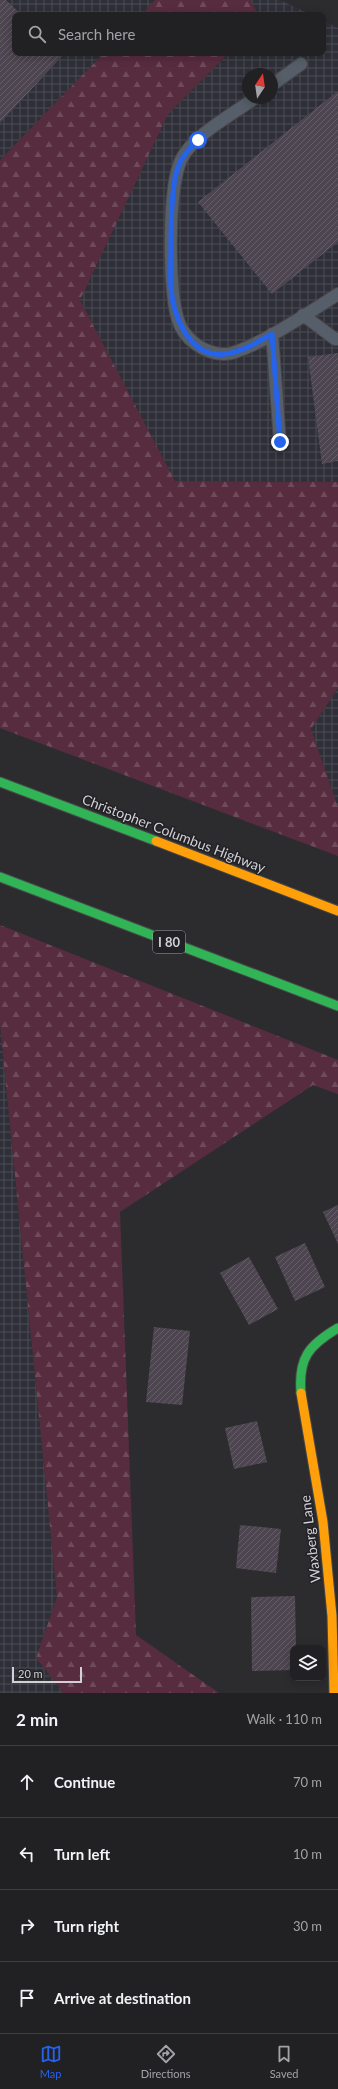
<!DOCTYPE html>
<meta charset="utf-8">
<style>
body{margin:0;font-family:Lato,sans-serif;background:#2d2e30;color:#f1f3f6}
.controls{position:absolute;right:12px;bottom:12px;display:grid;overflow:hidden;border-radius:8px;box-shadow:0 2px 10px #0003}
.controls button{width:36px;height:36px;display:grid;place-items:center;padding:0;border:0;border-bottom:1px solid #3e3e41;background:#212123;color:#f1f3f6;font:20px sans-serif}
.compass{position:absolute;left:242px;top:68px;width:36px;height:36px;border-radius:50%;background:#212123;box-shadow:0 2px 10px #0003;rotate:13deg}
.scale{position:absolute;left:12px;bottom:10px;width:70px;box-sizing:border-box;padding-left:4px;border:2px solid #d1d1d5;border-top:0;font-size:11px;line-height:14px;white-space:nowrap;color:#d1d1d5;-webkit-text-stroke:3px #212126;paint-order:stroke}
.stop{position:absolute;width:12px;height:12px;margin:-9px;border:3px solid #2563eb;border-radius:50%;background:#fff}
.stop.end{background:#2563eb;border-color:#fff;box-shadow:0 1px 4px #0008}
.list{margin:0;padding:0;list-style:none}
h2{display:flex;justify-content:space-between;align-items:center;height:52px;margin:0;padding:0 16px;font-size:17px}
h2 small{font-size:13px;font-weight:400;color:#a2a3a6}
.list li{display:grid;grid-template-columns:26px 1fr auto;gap:12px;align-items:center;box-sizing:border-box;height:72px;padding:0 16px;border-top:1px solid #3e3e41}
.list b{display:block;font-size:15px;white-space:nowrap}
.list em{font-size:13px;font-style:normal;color:#a2a3a6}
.icon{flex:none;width:22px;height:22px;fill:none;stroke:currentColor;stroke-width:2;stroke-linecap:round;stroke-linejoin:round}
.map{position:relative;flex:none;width:338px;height:1693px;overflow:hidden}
.search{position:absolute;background:#212123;box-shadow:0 2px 10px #0003;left:12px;right:12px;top:12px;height:44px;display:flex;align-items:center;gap:10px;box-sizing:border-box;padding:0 14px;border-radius:8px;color:#a2a3a6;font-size:15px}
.sheet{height:340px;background:#212123}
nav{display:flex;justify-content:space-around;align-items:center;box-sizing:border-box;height:56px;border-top:1px solid #3e3e41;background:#212123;font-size:11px;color:#a2a3a6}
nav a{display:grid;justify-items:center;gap:2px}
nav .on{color:#2563eb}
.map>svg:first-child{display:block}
.industrial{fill:url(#industrial-grid);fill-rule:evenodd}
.forest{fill:url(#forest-firs)}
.building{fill:url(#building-hatch)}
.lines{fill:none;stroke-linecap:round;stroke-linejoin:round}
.lane-casing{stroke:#474749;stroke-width:14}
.fast-casing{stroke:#474749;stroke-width:11}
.slow-casing{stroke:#474749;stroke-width:11}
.lane{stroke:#565e69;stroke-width:12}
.fast{stroke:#30b455;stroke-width:9}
.slow{stroke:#ff9f0a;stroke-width:9}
.route{stroke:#2563eb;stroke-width:5}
.labels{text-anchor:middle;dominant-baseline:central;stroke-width:3;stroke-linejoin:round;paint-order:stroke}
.shield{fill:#212126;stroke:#9c9ca0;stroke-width:1}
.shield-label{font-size:13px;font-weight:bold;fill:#d1d1d5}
.street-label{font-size:14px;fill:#d1d1d5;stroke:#212126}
</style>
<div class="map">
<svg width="338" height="1693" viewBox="0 0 338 1693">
<defs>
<pattern id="industrial-grid" width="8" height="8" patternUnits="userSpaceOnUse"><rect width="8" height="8" fill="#2f2f39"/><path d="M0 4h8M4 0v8" fill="none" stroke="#4c4c55"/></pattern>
<pattern id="forest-firs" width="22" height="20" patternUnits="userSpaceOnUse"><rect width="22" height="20" fill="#582c3f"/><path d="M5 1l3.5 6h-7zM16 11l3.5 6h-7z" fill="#6f4a5a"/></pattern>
<pattern id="building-hatch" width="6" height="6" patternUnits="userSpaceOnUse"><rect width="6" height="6" fill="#4d454f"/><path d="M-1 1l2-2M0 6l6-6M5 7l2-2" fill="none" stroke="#665f67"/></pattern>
</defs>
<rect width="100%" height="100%" fill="#2c2c2f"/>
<path class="industrial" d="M0,0H155L141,15H15V53H104L0,160Z
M250,0H280L312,15H259Z
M323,20L338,28V482L175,481L80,300L168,114L229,53H323ZM248,74H272V98H248Z
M338,688V807L311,729Z
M0,1025L57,1597L36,1658L64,1693H0Z"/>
<path class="forest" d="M155,0H250L259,15H141Z
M104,53H229L168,114L80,300L175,481L338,482V688L311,729L338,807V856L0,728V160Z
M0,925L338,1060V1094L313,1085L120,1212L136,1635L219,1693H64L36,1658L57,1597L0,1025Z"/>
<path class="building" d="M0,0H6L22,15H15V53L64,54L0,123Z
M338,91V242L272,294L198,202Z
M338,353V461L322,464L308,357Z
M338,1205V1244L323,1212Z
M305,1243L325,1287L295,1301L275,1257Z
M249,1257L278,1309L249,1325L220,1273Z
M154,1327L190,1331L182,1405L146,1402Z
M257,1421L267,1462L234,1469L225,1428Z
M240,1525L281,1529L276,1573L236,1568Z
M295,1596L296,1648H293V1670L252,1671L251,1597Z"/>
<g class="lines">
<defs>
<path id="lane" d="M272,85L301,64
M255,98C233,114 192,136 181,160C168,187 168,290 178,320C184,339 203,353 223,354C245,356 316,308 338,294
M303,315L335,339H338
M272,334L280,442"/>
<path id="fast" d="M0,782L156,841
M0,877L338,1006
M301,1393C298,1358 309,1345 338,1328"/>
<path id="slow" d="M156,841L338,911
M301,1393L323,1522L332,1616L334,1693"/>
</defs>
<use href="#lane" class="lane-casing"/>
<use href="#fast" class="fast-casing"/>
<use href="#slow" class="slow-casing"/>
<use href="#lane" class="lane"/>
<use href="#fast" class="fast"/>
<use href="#slow" class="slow"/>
</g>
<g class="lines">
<path class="route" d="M198,140C189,149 181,157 177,170C172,186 171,227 171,246C171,260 170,274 171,288C173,316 190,359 225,354C242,352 258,342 272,334L280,442"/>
</g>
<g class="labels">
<rect class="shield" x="153" y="931" width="32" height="22" rx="3"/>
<g class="shield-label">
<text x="169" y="942">I 80</text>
</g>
<g class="street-label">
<text transform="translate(174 833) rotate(21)">Christopher Columbus Highway</text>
<text transform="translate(310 1539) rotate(-97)">Waxberg Lane</text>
</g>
</g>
</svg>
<div class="controls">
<button><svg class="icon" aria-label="layers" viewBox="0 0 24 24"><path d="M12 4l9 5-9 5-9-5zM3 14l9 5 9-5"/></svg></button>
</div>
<svg class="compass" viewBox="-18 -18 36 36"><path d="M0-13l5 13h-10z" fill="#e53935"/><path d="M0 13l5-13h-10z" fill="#a2a3a6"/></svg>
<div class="scale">20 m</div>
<div class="stop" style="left:198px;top:140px"></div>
<div class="stop end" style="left:280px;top:442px"></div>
<div class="search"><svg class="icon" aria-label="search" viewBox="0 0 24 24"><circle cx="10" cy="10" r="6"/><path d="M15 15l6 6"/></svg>Search here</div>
</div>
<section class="sheet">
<h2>2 min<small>Walk · 110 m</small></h2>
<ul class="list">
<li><svg class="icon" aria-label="ahead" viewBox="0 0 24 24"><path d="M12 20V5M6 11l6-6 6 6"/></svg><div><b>Continue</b></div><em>70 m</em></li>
<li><svg class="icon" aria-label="left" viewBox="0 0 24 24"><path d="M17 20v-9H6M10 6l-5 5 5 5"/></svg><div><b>Turn left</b></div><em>10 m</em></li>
<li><svg class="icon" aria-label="right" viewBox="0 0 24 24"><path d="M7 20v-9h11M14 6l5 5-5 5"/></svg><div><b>Turn right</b></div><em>30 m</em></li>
<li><svg class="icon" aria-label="arrive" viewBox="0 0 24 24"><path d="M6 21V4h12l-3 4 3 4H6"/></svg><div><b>Arrive at destination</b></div></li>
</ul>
</section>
<nav>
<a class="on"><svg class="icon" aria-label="map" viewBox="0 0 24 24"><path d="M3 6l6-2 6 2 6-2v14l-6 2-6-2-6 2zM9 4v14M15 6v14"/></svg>Map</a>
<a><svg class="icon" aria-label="directions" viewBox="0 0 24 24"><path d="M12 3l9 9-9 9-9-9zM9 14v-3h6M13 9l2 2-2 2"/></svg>Directions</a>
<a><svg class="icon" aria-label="saved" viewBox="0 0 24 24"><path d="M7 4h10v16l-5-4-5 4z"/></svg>Saved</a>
</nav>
